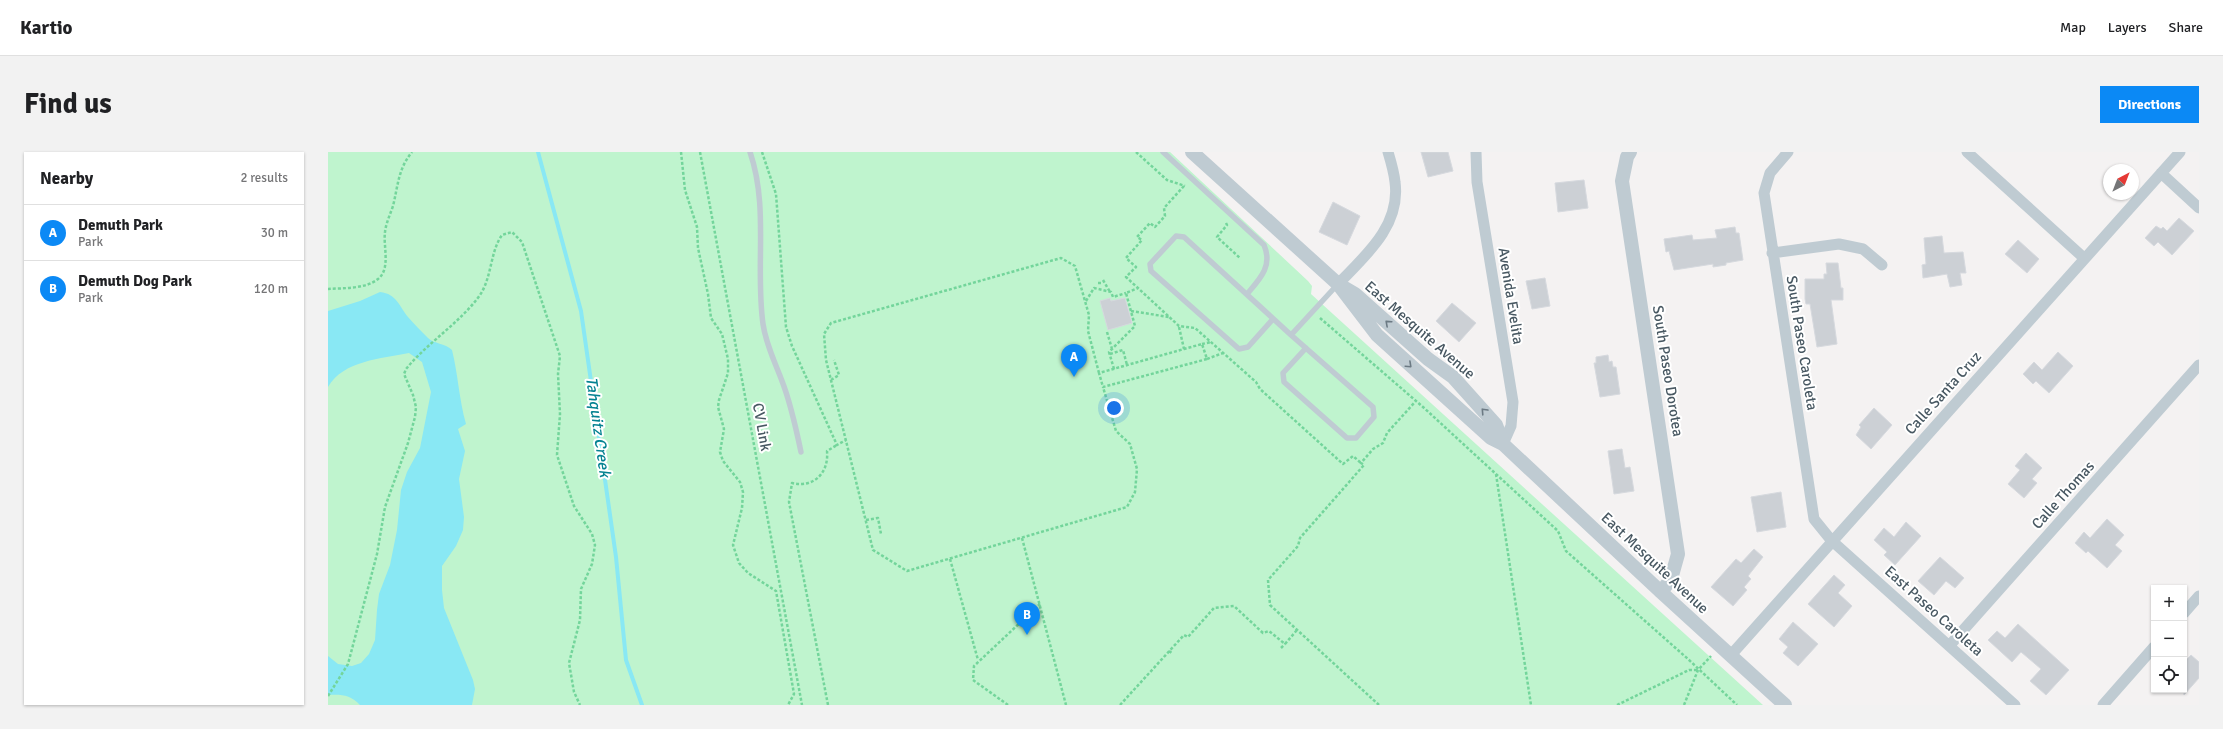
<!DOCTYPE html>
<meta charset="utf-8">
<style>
body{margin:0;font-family:Signika,sans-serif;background:#f2f2f2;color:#202124}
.controls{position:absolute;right:12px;bottom:12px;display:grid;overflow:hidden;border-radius:0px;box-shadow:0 1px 3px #0004}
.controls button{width:36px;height:36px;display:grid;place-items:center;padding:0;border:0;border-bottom:1px solid #e0e0e0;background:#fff;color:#202124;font:20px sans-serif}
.compass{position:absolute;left:1775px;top:12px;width:36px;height:36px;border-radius:50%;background:#fff;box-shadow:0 1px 3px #0004;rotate:42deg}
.you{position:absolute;left:786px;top:256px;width:14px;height:14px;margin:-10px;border:3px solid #fff;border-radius:50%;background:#1a73e8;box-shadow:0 0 0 6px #1a73e833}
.badge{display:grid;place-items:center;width:26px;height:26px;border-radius:50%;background:#0b89f5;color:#fff;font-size:13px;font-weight:700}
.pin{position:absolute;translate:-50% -33px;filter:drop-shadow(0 1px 2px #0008)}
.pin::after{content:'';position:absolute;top:21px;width:14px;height:12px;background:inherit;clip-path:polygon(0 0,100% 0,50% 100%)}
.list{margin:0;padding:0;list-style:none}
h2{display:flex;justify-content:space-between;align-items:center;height:52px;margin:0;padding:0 16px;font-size:17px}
h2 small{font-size:13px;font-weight:400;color:#757577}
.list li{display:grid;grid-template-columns:26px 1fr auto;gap:12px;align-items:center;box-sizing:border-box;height:56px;padding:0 16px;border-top:1px solid #e0e0e0}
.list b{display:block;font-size:15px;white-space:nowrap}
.list p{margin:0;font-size:13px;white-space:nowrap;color:#757577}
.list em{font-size:13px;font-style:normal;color:#757577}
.icon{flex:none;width:22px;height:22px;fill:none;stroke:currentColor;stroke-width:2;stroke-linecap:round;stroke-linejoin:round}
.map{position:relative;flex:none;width:1871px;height:553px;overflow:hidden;border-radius:0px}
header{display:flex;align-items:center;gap:24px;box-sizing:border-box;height:56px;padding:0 20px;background:#fff;border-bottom:1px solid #e0e0e0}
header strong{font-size:19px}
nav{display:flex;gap:22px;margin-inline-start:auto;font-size:14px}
.intro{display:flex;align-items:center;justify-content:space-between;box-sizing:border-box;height:96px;padding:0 24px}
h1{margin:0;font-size:28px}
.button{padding:10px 18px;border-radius:0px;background:#0b89f5;color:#fff;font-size:14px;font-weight:700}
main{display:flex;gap:24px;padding:0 24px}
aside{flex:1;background:#fff;border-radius:0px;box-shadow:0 1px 3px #0004}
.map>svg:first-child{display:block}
.green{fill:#bff4ce}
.water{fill:#89e8f4}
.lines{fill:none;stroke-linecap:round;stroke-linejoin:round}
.stream{stroke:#89e8f4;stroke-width:4}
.building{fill:#ccd0d5;stroke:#d6d9de}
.path{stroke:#73d59b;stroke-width:2.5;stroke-dasharray:3 2;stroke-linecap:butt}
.service{stroke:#bfcbd2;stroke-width:5.5}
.minor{stroke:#bfcbd2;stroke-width:11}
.tertiary{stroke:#bfcbd2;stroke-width:14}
.oneway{stroke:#6c7a84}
.labels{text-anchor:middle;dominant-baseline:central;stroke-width:4;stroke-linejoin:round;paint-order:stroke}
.street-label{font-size:15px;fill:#485862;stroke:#fff}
.water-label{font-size:16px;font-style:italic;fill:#048291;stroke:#fff}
</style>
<header>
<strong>Kartio</strong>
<nav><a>Map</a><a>Layers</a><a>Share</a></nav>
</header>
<div class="intro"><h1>Find us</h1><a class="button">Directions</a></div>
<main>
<aside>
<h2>Nearby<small>2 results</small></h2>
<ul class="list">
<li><span class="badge">A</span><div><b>Demuth Park</b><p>Park</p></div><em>30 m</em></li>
<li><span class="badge">B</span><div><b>Demuth Dog Park</b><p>Park</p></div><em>120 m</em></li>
</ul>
</aside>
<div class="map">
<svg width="1871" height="553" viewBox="0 0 1871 553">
<rect width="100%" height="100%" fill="#f4f2f2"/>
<path class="green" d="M0,0H842L980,129L984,134L983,142L1435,553H0Z"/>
<path class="water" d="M52,140C69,142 71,154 80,165C86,172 93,179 100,186C106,192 117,191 124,198C130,222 131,247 138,272L130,277L137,299L131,327L136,365L135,378L128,394L114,414V438L116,456L145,528L147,537L144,553H32C23,543 13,542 0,543V504L10,512L24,514L33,511L41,502L47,488L49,458L51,442L62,413L69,378L73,338L79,320L92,296L103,240L94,210L81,201C53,207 16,208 0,235V159L32,149Z"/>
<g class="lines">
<path class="stream" d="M210,0L253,159L288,405L298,508L314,553"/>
</g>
<path class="building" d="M1093,0H1120L1125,19L1100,25Z
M1256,28L1260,56L1230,60L1227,31Z
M1005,50L1032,64L1019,93L991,80Z
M1851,66L1866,79L1844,103L1830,90L1826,94L1817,86L1828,74L1833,77L1835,75L1839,79Z
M1407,75L1408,81H1411L1415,108L1398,111V113L1385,115V112L1346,118L1341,99L1338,100L1336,87L1364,83L1365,88L1389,86L1387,78Z
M1614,84L1616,101L1635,100L1638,121H1632L1634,133L1622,135L1619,122L1595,126L1594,113L1598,112L1596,86Z
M1690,88L1711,107L1699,121L1677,102Z
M1498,111H1510L1513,136H1515V148H1503L1509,192L1489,195L1482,152H1478L1477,147V127H1496V122H1499Z
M1217,126L1222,154L1204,157L1198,129Z
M782,146L783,149L797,146L804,171L780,178L772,149Z
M1124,151L1148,171L1131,190L1108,169Z
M1730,200L1745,214L1721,241L1708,229L1705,232L1695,222L1706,210L1714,218Z
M1280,203L1281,210L1284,209L1285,215H1288L1292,242L1272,245L1266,211H1268V205Z
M1546,256L1564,273L1543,297L1528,283L1533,275L1531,273Z
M1294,297L1297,316L1302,315L1306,339L1286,342L1280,299Z
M1698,301L1714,316L1704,327L1709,331L1696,346L1680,332L1692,318L1687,314Z
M1453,340L1458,375L1429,380L1423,345Z
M1779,367L1796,383L1787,393L1794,399L1779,416L1760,399L1758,401L1747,391L1756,380L1762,386Z
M1578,370L1593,384L1567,413L1556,403L1559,400L1546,388L1556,376L1566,385Z
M1426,397L1435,405L1420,424L1423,427L1416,435L1419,438L1405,454L1383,435L1408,407L1413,411Z
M1612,405L1636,426L1627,436L1618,429L1606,443L1590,429Z
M1506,423L1517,433L1510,441L1524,454L1506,475L1480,452Z
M1465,470L1490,492L1470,514L1455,501L1460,495L1451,487Z
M1690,472L1741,518L1718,543L1702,529L1713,517L1693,500L1684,510L1660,488L1669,479L1677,486Z
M1863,503L1871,510V526L1856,543V510Z"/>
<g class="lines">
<path class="path" d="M353,0L357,38L369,75L370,96L380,142L383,166L394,182L400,207V221L391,248L390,255L396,277L392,300L395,309L412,330L415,340L414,356L405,393L411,411L420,421L448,439L466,542L460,553
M372,0L474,553
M434,0L448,42L458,175L464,194L509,293L518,288
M808,0L839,28L857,34
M856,34L836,56L837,64L827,75L822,71L809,85L814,88L798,106L808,115L798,125L851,174L867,176L928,230L932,237L1015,312L1025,304L1033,311
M898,71L899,73L889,85L912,106
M775,128L782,140
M770,131H775
M0,137C15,136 38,137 50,127C63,117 55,94 57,80C58,71 62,63 65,54C70,34 70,17 84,0
M758,149L766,136L783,140L785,145L798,141
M803,159L841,165
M992,166L1095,255L1230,379L1238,399L1360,507L1409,553
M851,175L856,197L771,221L775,235L879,207L874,192L856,197
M779,180L784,197
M874,192L883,190
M782,202L795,198L799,213
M879,207L895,201
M786,217L781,200L807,174L798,141L810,136
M771,221L760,179L761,163L747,114L733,106L503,171L496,182L498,208L545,398L579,419L799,355L807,340L809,317L802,292L788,279L775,235
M503,228L511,223L506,208
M1168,322L1203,553
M538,368L550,366L553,382
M694,386L738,553
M622,407L650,508
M953,496L957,492
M841,499L845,502
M0,544L20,512L49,402L57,355L80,291L87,265L88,255L85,243L76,222L78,217C100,190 132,171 152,143C164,125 162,100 174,83L184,80L194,90L232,204L230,222L232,262L229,303L246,354L264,382L267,393L264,412L253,437L252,468L241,511L246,540L252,553
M500,553L461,350L464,331C486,336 501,321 499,299L509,293
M680,553L645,528L646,514L712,452
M792,553L856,483L860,485L886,456L906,454L935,481L941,479L957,492L969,478
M1051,553L942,453L940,428L970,394L972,386L1036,313L1033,311L1045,297L1055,291L1059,281L1087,250
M1289,553L1361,518H1369
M1356,553L1370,518L1383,504"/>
<path class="service" d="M422,0C441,55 427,115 435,172C438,193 447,210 454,229C463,252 468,276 473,300
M835,0L936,93C945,114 932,127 919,142
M945,167L920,195L911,197L823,119L822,112L848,84L856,85L963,183L1010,132
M963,183L1045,255L1046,265L1028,286H1019L956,230L955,221L978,196"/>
<path class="minor" d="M1148,0L1149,30L1185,250L1183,274L1175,292
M1460,0L1442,21L1436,41L1486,367L1503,388L1687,553
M1639,0L1756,106
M1833,21L1871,56
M1444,101L1511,92L1535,97L1554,113
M1010,132C1037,104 1073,74 1067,30C1066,20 1063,10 1060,0
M1856,461L1871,444
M1622,493L1871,213
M1403,503L1852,0
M1775,553L1826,495"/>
<path class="tertiary" d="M864,0L1010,132L1027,142L1100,207L1125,225L1168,273L1175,292
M1302,0L1299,5L1294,29L1350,402L1343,427L1333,440
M1010,132L1049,183L1163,286L1175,292L1333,440L1457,553"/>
</g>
<defs><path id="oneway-chevron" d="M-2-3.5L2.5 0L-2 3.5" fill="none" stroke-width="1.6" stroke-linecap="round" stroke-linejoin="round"/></defs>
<g class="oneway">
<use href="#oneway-chevron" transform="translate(1060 171) rotate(-138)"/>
<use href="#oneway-chevron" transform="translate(1081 213) rotate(43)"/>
<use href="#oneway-chevron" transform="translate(1156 259) rotate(-133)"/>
</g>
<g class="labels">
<g class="street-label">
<text transform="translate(1183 144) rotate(81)">Avenida Evelita</text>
<text transform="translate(1092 178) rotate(41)">East Mesquite Avenue</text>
<text transform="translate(1474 191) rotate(81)">South Paseo Caroleta</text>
<text transform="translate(1340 219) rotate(81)">South Paseo Dorotea</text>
<text transform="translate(1615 241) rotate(-48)">Calle Santa Cruz</text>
<text transform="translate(434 275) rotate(80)">CV Link</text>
<text transform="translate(1735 343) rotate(-48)">Calle Thomas</text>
<text transform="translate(1327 411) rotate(43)">East Mesquite Avenue</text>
<text transform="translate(1606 459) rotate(42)">East Paseo Caroleta</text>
</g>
<g class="water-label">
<text transform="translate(270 275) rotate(82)">Tahquitz Creek</text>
</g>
</g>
</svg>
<div class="controls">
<button>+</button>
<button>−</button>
<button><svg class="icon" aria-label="locate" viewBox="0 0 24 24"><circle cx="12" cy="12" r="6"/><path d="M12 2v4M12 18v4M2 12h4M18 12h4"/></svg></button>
</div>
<svg class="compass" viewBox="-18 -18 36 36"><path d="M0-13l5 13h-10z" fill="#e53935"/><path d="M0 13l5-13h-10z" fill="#757577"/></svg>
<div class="you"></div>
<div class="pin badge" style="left:746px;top:225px">A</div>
<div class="pin badge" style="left:699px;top:483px">B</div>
</div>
</main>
